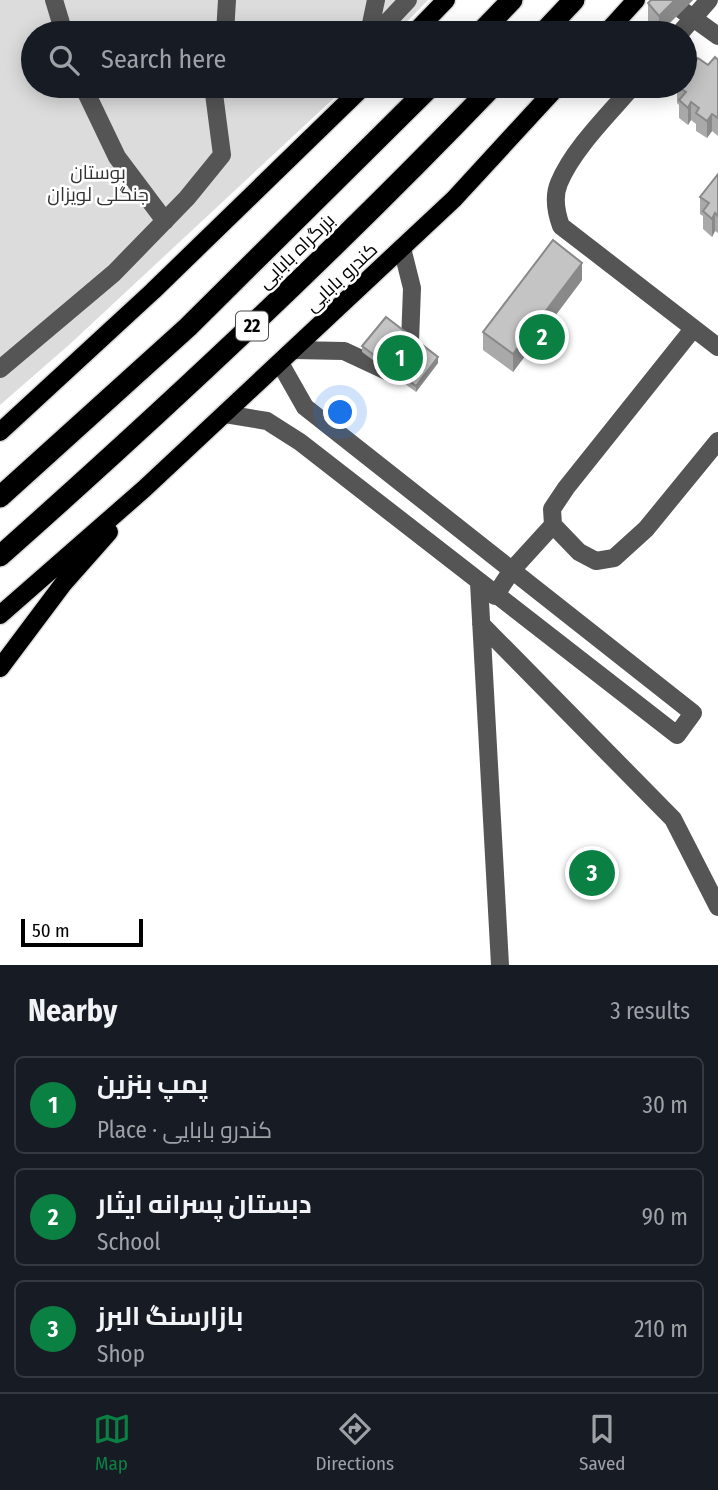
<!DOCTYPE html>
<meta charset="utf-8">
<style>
body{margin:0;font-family:"Fira Sans Condensed",Cairo,sans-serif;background:#242831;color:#f1f3f6}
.scale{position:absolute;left:21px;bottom:18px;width:122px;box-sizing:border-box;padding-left:7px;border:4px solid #000;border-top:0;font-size:19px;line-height:24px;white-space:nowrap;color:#000;-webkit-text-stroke:5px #fff;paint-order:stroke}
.you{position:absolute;left:341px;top:413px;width:24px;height:24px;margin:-18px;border:5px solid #fff;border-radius:50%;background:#1a73e8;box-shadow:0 0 0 10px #1a73e833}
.badge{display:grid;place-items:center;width:46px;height:46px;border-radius:50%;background:#0b8043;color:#fff;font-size:23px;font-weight:700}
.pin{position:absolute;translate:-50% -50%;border:4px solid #fff;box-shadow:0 2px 7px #0006}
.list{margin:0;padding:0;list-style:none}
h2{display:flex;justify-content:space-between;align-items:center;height:91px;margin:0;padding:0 28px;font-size:30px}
h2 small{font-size:23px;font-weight:400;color:#9ea1a6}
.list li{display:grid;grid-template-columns:46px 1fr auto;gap:21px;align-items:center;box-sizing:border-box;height:98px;margin:0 14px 14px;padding:0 14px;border:2px solid #363941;border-radius:10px}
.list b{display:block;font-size:26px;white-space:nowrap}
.list p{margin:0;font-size:23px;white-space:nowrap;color:#9ea1a6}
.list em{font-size:23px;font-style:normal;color:#9ea1a6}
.icon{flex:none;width:38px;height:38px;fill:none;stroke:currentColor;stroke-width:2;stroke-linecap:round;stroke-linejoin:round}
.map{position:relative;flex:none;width:718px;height:965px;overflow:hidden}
.search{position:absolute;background:#171b24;box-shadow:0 4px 18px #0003;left:21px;right:21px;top:21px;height:77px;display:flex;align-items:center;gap:18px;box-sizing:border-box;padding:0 24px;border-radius:38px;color:#9ea1a6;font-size:26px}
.sheet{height:427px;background:#171b24}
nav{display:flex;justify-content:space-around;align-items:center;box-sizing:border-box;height:98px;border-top:2px solid #363941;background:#171b24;font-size:19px;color:#9ea1a6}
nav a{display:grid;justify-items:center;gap:4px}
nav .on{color:#0b8043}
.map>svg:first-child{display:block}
.green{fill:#dcdcdc}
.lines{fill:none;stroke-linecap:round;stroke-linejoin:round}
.major-casing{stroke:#dbdbdb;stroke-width:21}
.highway-casing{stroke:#dbdbdb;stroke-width:24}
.minor{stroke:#555;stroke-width:18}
.major{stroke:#000;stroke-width:18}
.highway{stroke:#000;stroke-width:21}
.wall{fill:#a9a9a9}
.shaded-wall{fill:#898989}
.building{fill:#c4c4c4;stroke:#898989;stroke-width:2}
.labels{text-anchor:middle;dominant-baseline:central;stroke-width:5;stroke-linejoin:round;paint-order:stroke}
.shield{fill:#fff;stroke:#4c4c4c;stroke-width:2}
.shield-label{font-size:18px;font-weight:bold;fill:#000}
.park-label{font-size:19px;fill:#333;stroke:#fff}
.street-label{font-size:19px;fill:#000;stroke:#fff}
</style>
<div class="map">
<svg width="718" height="965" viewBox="0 0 718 965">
<rect width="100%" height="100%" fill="#fff"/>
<path class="green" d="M0,0H428L396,33H33V86H347L70,344L0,405Z"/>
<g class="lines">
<defs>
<path id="major" d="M414,33L446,0
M606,33L636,0
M0,432L153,291L364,86
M0,615L144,489L454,199L558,86
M0,668L63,584L109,532"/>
<path id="highway" d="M480,33L512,0
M543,33L574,0
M0,497L188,327L431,86
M0,556C170,405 336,250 493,86"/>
</defs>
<use href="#major" class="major-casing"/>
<use href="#highway" class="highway-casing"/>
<path class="minor" d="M54,0L64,33
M668,0L718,36
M225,33L227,0
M369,33L376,0
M377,33L408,0
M680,33L709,0
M83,86L117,157L165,221
M633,86C609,114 573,149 559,183C553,197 556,212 561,226L718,347
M693,329L566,488L552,509L553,525L579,552L596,561L614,558L646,529L718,441
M293,350L344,351L389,372L410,342L412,288L402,248
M0,369L114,273L187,198L222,155L213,86
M225,414L267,421L300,442L677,735L693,713L305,407L280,363
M479,583L500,965
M495,596L512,570L553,525
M481,624L673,819L718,907"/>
<use href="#major" class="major"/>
<use href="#highway" class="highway"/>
</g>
<path class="wall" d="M693,0L660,33L648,21V3Z
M718,60V136L712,131L707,138L696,131V124L691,120L688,125L679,118V105L677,103V86L708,65Z
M718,174V233L715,231L712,237L703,229V216L700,214V197Z
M582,280L513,372L483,350V332Z
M362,346L438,363L416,392L362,352Z"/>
<path class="shaded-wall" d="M675,0H693L659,33V16Z
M691,102V120L688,125V108Z
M712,114V131L707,138V121Z
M715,213V231L712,237V219Z
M582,263V280L513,372V354Z
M438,357V363L416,392V386Z"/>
<path class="building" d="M651,0H675L659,16L648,3Z
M715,57L718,60V118L712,114L707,121L696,113L699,108L691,102L688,108L679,100L686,92L677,86H685V75L698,58L708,65Z
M718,174V216L715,213L712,219L703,211L709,203L700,197Z
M553,240L582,263L513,354L483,332Z
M386,317L438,357L416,386L362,346Z"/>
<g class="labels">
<rect class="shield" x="236" y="311.5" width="32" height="29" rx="5"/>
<g class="shield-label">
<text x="252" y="326">22</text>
</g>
<g class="park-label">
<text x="98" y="172">بوستان<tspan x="98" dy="22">جنگلی لویزان</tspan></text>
</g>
<g class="street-label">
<text transform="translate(296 251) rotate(-44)">بزرگراه بابایی</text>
<text transform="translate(341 277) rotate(-43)">کندرو بابایی</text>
</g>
</g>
</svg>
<div class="scale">50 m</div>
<div class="you"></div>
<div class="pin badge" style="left:400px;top:358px">1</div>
<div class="pin badge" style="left:542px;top:337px">2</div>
<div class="pin badge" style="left:592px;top:873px">3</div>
<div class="search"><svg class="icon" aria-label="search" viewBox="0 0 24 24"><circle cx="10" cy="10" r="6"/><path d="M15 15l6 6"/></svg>Search here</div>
</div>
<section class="sheet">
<h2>Nearby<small>3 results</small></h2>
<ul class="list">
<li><span class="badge">1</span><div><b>پمپ بنزین</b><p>Place · کندرو بابایی</p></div><em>30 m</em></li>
<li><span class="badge">2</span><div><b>دبستان پسرانه ایثار</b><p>School</p></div><em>90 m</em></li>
<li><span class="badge">3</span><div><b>بازارسنگ البرز</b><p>Shop</p></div><em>210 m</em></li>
</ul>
</section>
<nav>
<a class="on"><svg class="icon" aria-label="map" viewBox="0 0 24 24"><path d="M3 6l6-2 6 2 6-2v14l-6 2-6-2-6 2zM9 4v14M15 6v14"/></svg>Map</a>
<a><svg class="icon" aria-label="directions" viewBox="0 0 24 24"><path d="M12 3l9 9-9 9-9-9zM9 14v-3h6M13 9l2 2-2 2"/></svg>Directions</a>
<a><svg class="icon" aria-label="saved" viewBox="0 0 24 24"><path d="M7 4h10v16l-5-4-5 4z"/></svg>Saved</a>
</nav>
